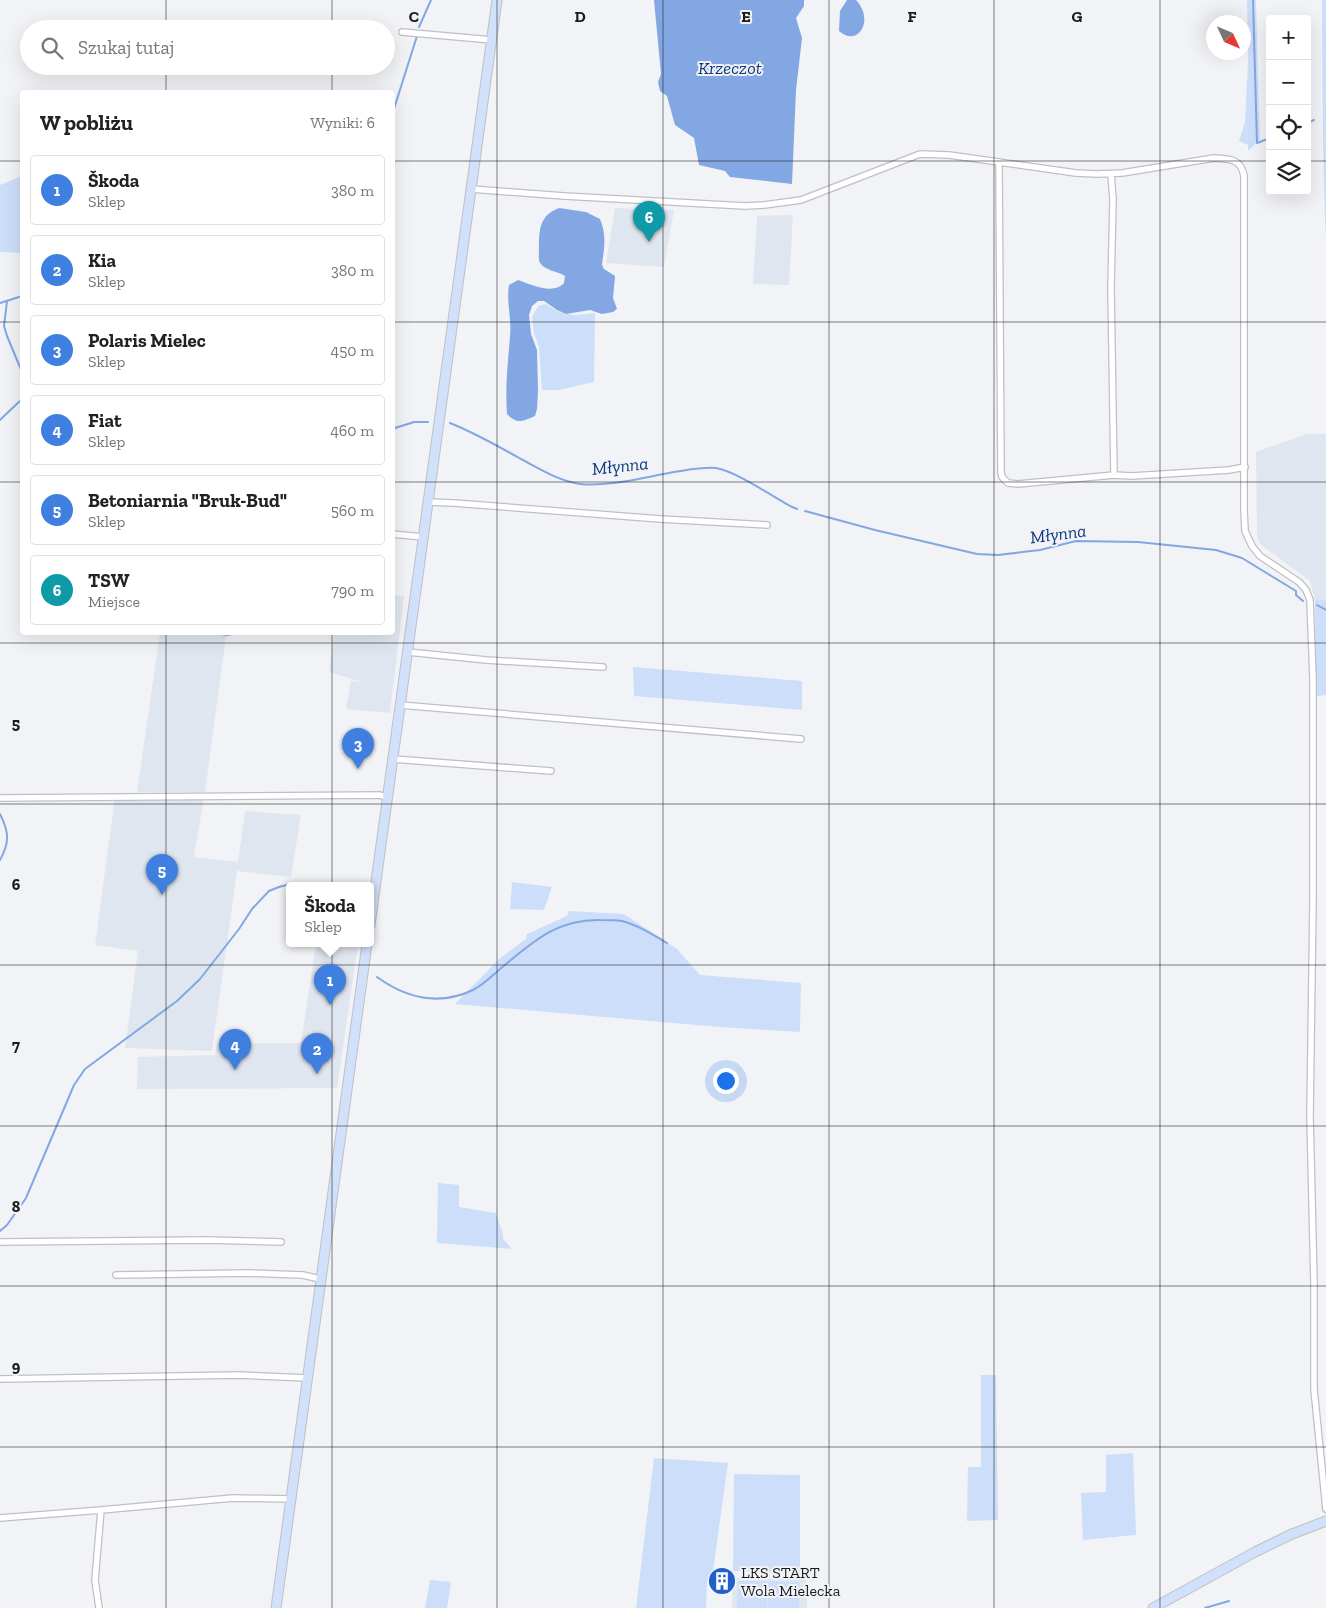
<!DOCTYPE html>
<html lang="pl">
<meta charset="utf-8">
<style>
body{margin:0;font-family:"Zilla Slab",serif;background:#f2f2f2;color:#222}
.controls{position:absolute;right:15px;top:15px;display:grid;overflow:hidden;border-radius:5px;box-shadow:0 5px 20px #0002}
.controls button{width:45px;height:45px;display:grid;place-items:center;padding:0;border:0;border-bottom:1px solid #e0e0e0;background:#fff;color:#222;font:25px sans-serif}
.compass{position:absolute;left:1206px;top:15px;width:45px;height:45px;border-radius:50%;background:#fff;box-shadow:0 5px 20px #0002;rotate:134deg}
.you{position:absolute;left:725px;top:1080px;width:18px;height:18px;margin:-12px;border:4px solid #fff;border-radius:50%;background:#1a73e8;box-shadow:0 0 0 8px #1a73e833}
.badge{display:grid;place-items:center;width:32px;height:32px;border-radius:50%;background:#b45309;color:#fff;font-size:16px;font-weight:700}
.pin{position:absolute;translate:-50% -41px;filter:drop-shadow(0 1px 2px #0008)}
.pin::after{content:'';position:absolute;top:26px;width:18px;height:15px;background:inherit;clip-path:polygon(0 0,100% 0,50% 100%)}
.popup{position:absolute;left:286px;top:882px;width:88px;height:65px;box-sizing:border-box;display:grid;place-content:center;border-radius:5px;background:#fff;filter:drop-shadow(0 1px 4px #0005);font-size:16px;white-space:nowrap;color:#767676}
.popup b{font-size:19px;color:#222}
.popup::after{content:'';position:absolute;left:50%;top:100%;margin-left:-10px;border:10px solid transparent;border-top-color:#fff}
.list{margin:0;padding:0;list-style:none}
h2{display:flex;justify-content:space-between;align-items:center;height:65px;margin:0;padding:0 20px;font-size:21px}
h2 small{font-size:16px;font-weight:400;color:#767676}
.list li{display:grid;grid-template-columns:32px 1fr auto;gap:15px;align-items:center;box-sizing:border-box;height:70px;margin:0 10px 10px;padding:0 10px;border:1px solid #e0e0e0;border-radius:5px}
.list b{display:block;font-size:19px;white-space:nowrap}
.list p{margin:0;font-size:16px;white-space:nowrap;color:#767676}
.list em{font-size:16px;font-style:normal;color:#767676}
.icon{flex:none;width:28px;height:28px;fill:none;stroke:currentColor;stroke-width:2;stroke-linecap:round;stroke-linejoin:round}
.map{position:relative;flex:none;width:1326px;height:1608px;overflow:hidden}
.search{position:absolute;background:#fff;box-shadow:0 5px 20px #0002;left:20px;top:20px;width:375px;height:55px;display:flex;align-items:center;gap:12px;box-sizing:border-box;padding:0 18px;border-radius:28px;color:#767676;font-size:19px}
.panel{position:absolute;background:#fff;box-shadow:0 5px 20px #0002;left:20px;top:90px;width:375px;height:545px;border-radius:5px}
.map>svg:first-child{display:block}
.built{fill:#e0e6ef}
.green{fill:#cddefa}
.water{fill:#82a7e3}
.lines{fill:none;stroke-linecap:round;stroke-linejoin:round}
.stream{stroke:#82a7e3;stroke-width:2}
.street-casing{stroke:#bfc0c3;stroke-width:8}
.secondary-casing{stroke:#bfc0c3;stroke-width:11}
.street{stroke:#fff;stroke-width:5.5}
.secondary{stroke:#d1e1fc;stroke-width:9}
.grid{fill:none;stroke:#191a1b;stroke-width:1;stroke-opacity:0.55}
.labels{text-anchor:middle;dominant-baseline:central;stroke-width:4;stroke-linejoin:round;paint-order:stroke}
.poi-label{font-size:16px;fill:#191a1b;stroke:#f2f3f6;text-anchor:start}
.water-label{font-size:18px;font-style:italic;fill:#0e387d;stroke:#f2f3f6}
.grid-label{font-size:16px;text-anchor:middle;font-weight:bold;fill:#191a1b;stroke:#f2f3f6;stroke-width:4;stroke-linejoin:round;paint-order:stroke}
</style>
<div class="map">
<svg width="1326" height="1608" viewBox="0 0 1326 1608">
<rect width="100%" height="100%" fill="#f2f3f6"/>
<path class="built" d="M615,208L674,210L664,267L606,263Z
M793,215L789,285L753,284L757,216Z
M1307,434H1326V600H1315L1310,581L1261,545L1257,537L1256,452Z
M393,595L404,596L390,713L346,709L351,681L362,682L329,672L334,633L392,632Z
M198,632L226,636L205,792H137L160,633Z
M115,797H204L194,857L238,862L245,811L301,815L291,877L237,871L212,1051L125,1048L138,951L95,945Z
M316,944H358L337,1088L137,1089L138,1057L215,1055L217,1044L301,1043Z
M733,1578L806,1579L807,1608H732Z"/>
<path class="green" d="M1247,0H1256L1260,139L1248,151V145L1239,141L1245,122L1248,61Z
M1322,0H1326V240C1322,160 1323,80 1322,0Z
M22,176V253L0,252V185Z
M546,304C563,317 575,316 595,313L594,382L559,390H542L539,347L534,333L532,317L538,306Z
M1315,600H1326V695L1316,696Z
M633,667L802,681V710L634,696Z
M512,882L552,887L544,910L510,909Z
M569,911L624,914L677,949L700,975L801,983L800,1032L720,1027L455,1004L499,959L526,939L527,934L567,916Z
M438,1183L459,1185V1207L496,1213L503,1235V1239L512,1249L437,1243Z
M981,1375H996L998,1520L967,1521L968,1467H981Z
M1133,1453L1136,1535L1083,1540L1081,1493L1106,1492V1455Z
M654,1458L728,1463L713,1571L707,1582L706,1608H636Z
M734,1474L800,1475V1572L733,1571Z
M430,1580L451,1582L447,1608H425Z
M738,1581H767V1608H737Z
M768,1581L800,1582L799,1608H768Z"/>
<path class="water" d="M654,0H804V6L796,18L802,38L796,90L792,184L730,177L725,171L699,165L694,138L675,125L667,96L660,91L658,82L661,74Z
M847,0H856C875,20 858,48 839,31L840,11Z
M559,208L586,212L600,219C607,236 604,248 602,265L604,269L615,276L613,298L617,309L613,312L602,314L590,310L566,314L557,310L544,301H538L532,306L529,315L531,334L537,350L538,391L537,409L535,416C523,421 517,425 507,414C505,386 508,363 510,336C512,319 506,302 509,285L518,280C532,285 553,295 564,283L565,276C557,271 546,271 540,263C538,259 539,252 539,247C539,229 540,215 559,208Z"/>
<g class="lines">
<path class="stream" d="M1253,0L1257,143L1270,138
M419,27L431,0
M392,115L417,36
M1307,123L1314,120
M7,301L4,326L7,336L22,372
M0,303L22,296
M0,420L22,399
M450,423C475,433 498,446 521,459C540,469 559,481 580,484C609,487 645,477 674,472C688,470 702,467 716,468C735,471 772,496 790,506L797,509
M392,429L414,422H428
M805,511L875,530L977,554L998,555L1040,550L1076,541L1138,542L1216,550L1242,558L1296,591V595L1303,601
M1317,605L1326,610
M206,632L227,635L242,632
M0,814C9,832 10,842 0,860
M377,977C406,998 439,1006 473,990C483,985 492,976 500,969C532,943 556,919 600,920C607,920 615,920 622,921C639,925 653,935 667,943
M0,1231L7,1225L26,1198L74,1085L85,1069L177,1001L200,979L239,929L252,909L269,891L279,887L290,884L307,886
M1205,1608L1229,1601"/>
<defs>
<path id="street" d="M402,32L492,40
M999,162L1001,472L1002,477L1008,483L1018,484L1114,475L1132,476L1229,470L1245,467
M1111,174L1113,199L1111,288L1114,475
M471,189L564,196L745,206L764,205L801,200L920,154L949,155L1076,173L1097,174L1122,173L1214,158C1229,159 1241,158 1244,176V510L1245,531L1252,546L1260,556L1299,582L1306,590L1310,600L1313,679V901L1310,1116L1314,1283V1389L1326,1509
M428,502L454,503L660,519L767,525
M392,534L423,537
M408,652L486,660L603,667
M400,705L801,739
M393,759L551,771
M0,798L380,795L388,798
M0,1242L206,1240L281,1242
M116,1275L250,1273L303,1275L320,1279
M0,1379L239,1375L307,1378
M101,1510L233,1498L291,1499
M0,1518L101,1510L95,1580L99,1608"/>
<path id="secondary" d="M370,925L497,0
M276,1608L367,944
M1153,1608L1255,1552L1292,1534L1326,1521"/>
</defs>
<use href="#street" class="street-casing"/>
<use href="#secondary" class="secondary-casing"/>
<use href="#street" class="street"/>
<use href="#secondary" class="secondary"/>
</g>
<path class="grid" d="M166,0V29M332,0V29M497,0V1608M663,0V1608M829,0V1608M994,0V1608M1160,0V1608M166,66V92M332,66V92M0,161H22M392,161H1270M1307,161H1326M0,322H22M392,322H1326M0,482H22M392,482H1326M166,632V1608M332,632V1608M0,643H1326M0,804H1326M0,965H1326M0,1126H1326M0,1286H1326M0,1447H1326"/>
<defs>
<symbol id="building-disc" viewBox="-11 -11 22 22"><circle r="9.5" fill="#1f60cc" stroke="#f2f3f6"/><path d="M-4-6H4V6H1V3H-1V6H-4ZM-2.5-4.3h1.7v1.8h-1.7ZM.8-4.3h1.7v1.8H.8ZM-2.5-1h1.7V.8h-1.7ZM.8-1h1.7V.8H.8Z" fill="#fff"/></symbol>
</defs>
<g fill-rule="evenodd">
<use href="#building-disc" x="706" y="1565" width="32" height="32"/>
</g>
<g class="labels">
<g class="poi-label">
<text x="741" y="1572">LKS START<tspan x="741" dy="18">Wola Mielecka</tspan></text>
</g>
<g class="water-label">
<text x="730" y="68">Krzeczot</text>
<text transform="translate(620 466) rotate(-6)">Młynna</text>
<text transform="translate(1058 534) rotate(-7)">Młynna</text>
</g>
</g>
<g class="grid-label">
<text x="414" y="22">C</text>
<text x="580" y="22">D</text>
<text x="746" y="22">E</text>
<text x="912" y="22">F</text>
<text x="1077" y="22">G</text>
<text x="16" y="729">5</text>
<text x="16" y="890">6</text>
<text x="16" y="1051">7</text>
<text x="16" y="1212">8</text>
<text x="16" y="1372">9</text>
</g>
</svg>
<div class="controls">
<button>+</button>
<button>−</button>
<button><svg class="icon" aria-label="locate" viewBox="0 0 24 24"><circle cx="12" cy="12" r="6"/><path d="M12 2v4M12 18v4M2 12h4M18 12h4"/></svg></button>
<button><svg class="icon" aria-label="layers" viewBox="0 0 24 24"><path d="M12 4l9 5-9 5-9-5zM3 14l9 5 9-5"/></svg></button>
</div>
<svg class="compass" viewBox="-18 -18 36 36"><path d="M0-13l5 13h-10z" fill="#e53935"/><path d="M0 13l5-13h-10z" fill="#767676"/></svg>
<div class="you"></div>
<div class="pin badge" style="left:330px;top:1005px;background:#3f7fe0">1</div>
<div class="popup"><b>Škoda</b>Sklep</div>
<div class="pin badge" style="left:317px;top:1074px;background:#3f7fe0">2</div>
<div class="pin badge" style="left:358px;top:769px;background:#3f7fe0">3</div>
<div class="pin badge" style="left:235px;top:1070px;background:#3f7fe0">4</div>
<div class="pin badge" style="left:162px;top:895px;background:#3f7fe0">5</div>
<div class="pin badge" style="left:649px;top:242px;background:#0f9aa8">6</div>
<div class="search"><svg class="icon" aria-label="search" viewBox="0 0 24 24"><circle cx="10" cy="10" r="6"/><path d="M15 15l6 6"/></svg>Szukaj tutaj</div>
<section class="panel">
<h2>W pobliżu<small>Wyniki: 6</small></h2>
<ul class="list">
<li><span class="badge" style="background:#3f7fe0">1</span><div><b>Škoda</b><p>Sklep</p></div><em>380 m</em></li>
<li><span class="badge" style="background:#3f7fe0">2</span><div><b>Kia</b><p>Sklep</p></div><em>380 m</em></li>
<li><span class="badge" style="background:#3f7fe0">3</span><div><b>Polaris Mielec</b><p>Sklep</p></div><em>450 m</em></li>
<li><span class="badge" style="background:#3f7fe0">4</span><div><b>Fiat</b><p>Sklep</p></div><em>460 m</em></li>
<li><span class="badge" style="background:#3f7fe0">5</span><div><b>Betoniarnia &quot;Bruk-Bud&quot;</b><p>Sklep</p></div><em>560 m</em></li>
<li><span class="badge" style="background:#0f9aa8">6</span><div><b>TSW</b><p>Miejsce</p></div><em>790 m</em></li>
</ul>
</section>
</div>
